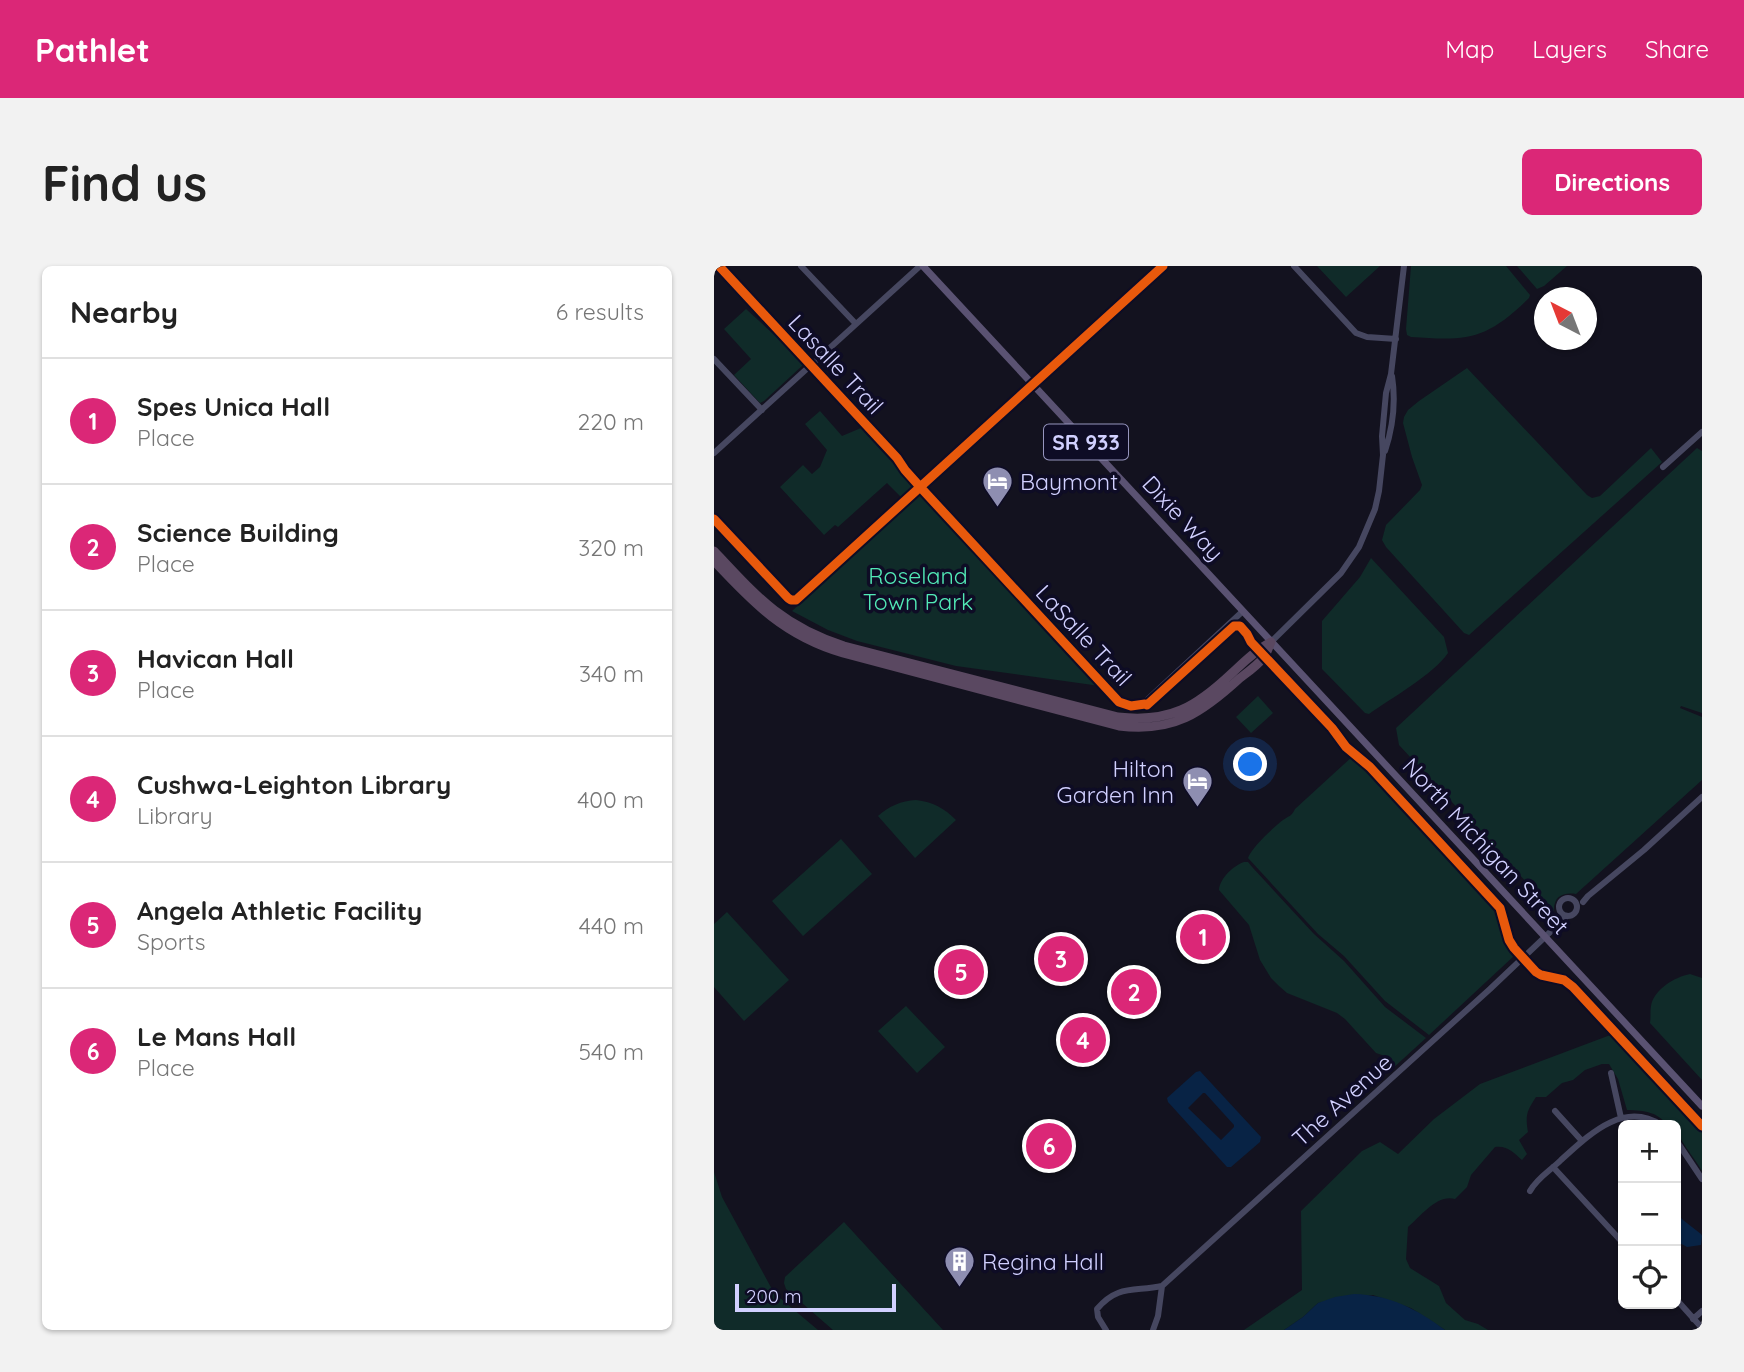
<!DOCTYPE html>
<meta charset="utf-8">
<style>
body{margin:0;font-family:Quicksand,sans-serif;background:#f2f2f2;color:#222}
.controls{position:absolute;right:21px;bottom:21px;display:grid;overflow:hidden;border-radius:10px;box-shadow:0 2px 5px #0004}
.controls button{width:63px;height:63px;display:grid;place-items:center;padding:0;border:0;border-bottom:2px solid #e0e0e0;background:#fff;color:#222;font:35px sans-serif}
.compass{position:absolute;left:820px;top:21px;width:63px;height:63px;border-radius:50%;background:#fff;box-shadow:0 2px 5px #0004;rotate:318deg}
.scale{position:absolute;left:21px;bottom:18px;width:161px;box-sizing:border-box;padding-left:7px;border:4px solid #d1d0ff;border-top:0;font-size:19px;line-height:24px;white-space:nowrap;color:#d1d0ff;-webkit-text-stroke:5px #0e0c25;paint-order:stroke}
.you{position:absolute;left:537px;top:499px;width:24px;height:24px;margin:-18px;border:5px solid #fff;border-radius:50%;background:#1a73e8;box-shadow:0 0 0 10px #1a73e833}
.badge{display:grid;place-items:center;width:46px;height:46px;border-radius:50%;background:#db2777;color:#fff;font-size:23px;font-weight:700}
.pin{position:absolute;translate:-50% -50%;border:4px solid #fff;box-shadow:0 2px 7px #0006}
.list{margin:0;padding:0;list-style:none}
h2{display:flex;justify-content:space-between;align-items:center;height:91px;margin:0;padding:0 28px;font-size:30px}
h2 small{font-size:23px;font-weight:400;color:#767676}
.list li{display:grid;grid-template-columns:46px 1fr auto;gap:21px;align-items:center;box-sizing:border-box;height:126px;padding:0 28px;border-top:2px solid #e0e0e0}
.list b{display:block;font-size:26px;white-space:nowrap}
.list p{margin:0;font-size:23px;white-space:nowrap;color:#767676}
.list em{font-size:23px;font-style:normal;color:#767676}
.icon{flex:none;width:38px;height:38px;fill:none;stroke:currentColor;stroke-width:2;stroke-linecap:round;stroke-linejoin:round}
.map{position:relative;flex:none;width:988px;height:1064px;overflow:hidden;border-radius:10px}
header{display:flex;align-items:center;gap:42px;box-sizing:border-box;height:98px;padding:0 35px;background:#db2777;color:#fff}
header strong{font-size:33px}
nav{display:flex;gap:38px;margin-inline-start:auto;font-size:24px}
.intro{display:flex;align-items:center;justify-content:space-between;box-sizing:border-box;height:168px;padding:0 42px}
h1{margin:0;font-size:49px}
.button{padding:18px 32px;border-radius:10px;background:#db2777;color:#fff;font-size:24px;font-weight:700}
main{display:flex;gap:42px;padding:0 42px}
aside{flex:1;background:#fff;border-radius:10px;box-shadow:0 2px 5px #0004}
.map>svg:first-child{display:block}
.green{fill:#102b29}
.water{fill:#082345;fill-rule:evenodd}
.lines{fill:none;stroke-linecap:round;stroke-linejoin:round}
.minor{stroke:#464760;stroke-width:6}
.major{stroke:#5a5272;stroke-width:7}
.highway{stroke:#5a4861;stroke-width:9}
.cycleway-casing{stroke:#0e0c25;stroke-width:13}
.cycleway{stroke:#e8590c;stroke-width:9}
.labels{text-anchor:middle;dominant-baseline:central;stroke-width:7;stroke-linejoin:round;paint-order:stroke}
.shield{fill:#0e0c25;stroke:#9695be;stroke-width:2}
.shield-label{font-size:21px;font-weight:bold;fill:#d1d0ff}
.street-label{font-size:23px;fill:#d1d0ff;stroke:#0e0c25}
.poi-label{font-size:23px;fill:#d1d0ff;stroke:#0e0c25;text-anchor:start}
.park-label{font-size:23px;fill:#52e9b6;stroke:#0e0c25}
</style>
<header>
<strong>Pathlet</strong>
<nav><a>Map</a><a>Layers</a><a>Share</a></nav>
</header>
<div class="intro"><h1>Find us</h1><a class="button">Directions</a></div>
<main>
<aside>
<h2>Nearby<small>6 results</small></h2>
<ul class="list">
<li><span class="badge">1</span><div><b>Spes Unica Hall</b><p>Place</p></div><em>220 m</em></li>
<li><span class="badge">2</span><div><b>Science Building</b><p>Place</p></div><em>320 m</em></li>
<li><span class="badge">3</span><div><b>Havican Hall</b><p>Place</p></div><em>340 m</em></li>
<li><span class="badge">4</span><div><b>Cushwa-Leighton Library</b><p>Library</p></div><em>400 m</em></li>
<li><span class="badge">5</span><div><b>Angela Athletic Facility</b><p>Sports</p></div><em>440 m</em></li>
<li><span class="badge">6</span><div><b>Le Mans Hall</b><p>Place</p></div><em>540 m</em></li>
</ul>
</aside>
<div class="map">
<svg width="988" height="1064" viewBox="0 0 988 1064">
<rect width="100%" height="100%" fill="#13121f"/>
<path class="green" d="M603,0H666L632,31Z
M697,0H792L816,29L815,32C772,74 754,75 697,71L693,69L692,63Z
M803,0H853L830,20L823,23Z
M32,43L69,77L89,99L50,135L46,137L20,109L37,93L10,63Z
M753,102L873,229L878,232L886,230L937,182L948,196L755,369L750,367L672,281L668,274L672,259L706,224L708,219L698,191L689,157L690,151L694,144L705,135Z
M106,145L128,170L147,162L200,219L188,232L173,217L124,261L121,259L110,269L66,221L89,199L98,208L106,201L113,184L91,158Z
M983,182L988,185V447L967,440L966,442L988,451V514L862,628C848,626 839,631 840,646L685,479L682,462Z
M207,226L386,420L242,400L143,375L114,364L78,345Z
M657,292L730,371L734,387C720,408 676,433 655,448L651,447L608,403V355L646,311Z
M544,430L559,447L537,467L522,451Z
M640,489L651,499L784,642C789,652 790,662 793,673C795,679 799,684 801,689L715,769L671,735L630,690L604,668L534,592C537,582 560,561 569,554C575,550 578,550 581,543Z
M202,534C219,536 230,542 242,554L201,592L164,550C175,540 187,535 202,534Z
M127,573L158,608L89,670L58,635Z
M530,596H534L539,602L600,668L630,695L671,741L712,772L678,803L675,801L678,796L674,791L662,787L631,753L623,747L573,727L565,720L557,712L546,694L535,659L505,624C506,612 519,600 530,596Z
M13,646L75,714L30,755L0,721V658Z
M976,708L988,712V814L936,757C937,752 936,745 937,740C940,723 961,711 976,708Z
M192,740L231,781L203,807L164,765Z
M899,768L988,864V905C981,892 962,871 962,859H954C941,845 932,845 913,844L904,813L895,798H888L871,804L859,814L848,817L832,831H822C813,845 811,849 814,866L805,874L813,888L808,894C800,887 793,879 781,881L757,909L753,921L741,933C723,928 707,950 694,961L692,993L696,1002L725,1020L732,1037L751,1054L764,1058L774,1064H731L697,1042L659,1029L604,1037L589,1051L570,1064H530L588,1024L587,945L648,885L666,876L684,888L720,853L766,818Z
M0,906L8,931L60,1027L104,1064H0Z
M130,956L229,1064H119L72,1023L70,1017L71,1011Z"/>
<path class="water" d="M486,805L547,871L546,876L517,901H513L454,836L453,832L482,806ZM489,827H491L520,859V861L507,874L474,842Z
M962,946L969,954L987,968L988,970L987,979L973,981L962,975Z
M640,1028C676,1029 703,1043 731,1064H570L589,1051L604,1037L621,1031Z"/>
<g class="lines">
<path class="minor" d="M87,0L142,58
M580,0L642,67L653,71L682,73
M0,93L48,144
M671,185C679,161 682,136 678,110
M0,187L206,0
M949,201L988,166
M0,253L74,332L77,334H82L449,0
M557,376L627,307L645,281L661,243L665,225L669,189L668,170L672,127L677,108L690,0
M434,433L529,345
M845 641a9 9 0 1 1 18 0a9 9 0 1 1-18 0Z
M869,636L874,630L930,584L988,531
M897,807L907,852
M841,845L868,875
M962,874L988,913
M839,901L909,977
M816,925C823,912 837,904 847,894C874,870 909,834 947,859
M448,1020L776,723L853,650
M962,1033L988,1062
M979,1053L988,1045
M392,1064L384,1051L383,1043C404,1018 421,1026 448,1020
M439,1064L444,1050L448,1020"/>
<path class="major" d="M209,0L988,840"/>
<path class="highway" d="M0,285C43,331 68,360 130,380L404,451C456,457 482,441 518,407C531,395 542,384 557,376
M0,295C40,338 71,370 129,387L405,460C459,467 488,447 526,412C534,406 544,399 550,391C553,387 555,380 557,376"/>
<defs>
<path id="cycleway" d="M5,0L183,192L191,204L208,223L405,436L417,440L431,438L433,439L520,360H526L533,368L537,376L618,462L632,481L656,501L786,642L795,674L800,682L822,706L827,709L850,714L859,721L988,860
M0,253L74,332L77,334H82L449,0"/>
</defs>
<use href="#cycleway" class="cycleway-casing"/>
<use href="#cycleway" class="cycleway"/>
</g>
<defs>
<symbol id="hotel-pin" viewBox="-11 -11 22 30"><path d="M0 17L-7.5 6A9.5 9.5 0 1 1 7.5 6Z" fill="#8e8eb1" stroke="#0e0c25"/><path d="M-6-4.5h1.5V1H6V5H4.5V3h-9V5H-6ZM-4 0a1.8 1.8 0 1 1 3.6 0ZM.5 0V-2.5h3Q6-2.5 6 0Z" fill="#fff"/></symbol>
<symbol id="building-pin" viewBox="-11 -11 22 30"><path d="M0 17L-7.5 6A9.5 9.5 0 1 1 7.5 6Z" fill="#8e8eb1" stroke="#0e0c25"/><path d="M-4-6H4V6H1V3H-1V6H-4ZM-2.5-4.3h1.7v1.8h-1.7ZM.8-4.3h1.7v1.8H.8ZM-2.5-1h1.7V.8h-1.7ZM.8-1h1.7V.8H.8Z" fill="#fff"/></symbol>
</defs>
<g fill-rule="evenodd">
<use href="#hotel-pin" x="266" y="198" width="35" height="47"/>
<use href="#hotel-pin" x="466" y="498" width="35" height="47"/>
<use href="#building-pin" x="228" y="978" width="35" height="47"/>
</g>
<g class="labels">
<rect class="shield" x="330" y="158.5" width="84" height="35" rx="5"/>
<g class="shield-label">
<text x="372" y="176">SR 933</text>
</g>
<g class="street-label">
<text transform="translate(122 98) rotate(47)">Lasalle Trail</text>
<text transform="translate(469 252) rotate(47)">Dixie Way</text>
<text transform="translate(370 369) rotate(47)">LaSalle Trail</text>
<text transform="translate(772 580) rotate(47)">North Michigan Street</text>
<text transform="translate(628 834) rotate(-42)">The Avenue</text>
</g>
<g class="poi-label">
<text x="306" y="215">Baymont</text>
<text x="460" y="502" text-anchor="end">Hilton<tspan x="460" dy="26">Garden Inn</tspan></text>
<text x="268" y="995">Regina Hall</text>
</g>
<g class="park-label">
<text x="204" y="309">Roseland<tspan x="204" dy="26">Town Park</tspan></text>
</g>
</g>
</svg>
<div class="controls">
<button>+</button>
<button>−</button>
<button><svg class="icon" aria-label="locate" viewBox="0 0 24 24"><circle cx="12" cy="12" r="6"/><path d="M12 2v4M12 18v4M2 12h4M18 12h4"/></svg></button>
</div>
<svg class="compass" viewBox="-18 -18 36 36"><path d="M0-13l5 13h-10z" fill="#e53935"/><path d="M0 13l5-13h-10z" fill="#767676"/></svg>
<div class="scale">200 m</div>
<div class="you"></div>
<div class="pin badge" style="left:489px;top:671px">1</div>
<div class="pin badge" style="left:420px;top:726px">2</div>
<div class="pin badge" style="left:347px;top:693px">3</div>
<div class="pin badge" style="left:369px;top:774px">4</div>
<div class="pin badge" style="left:247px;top:706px">5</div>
<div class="pin badge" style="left:335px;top:880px">6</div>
</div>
</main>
